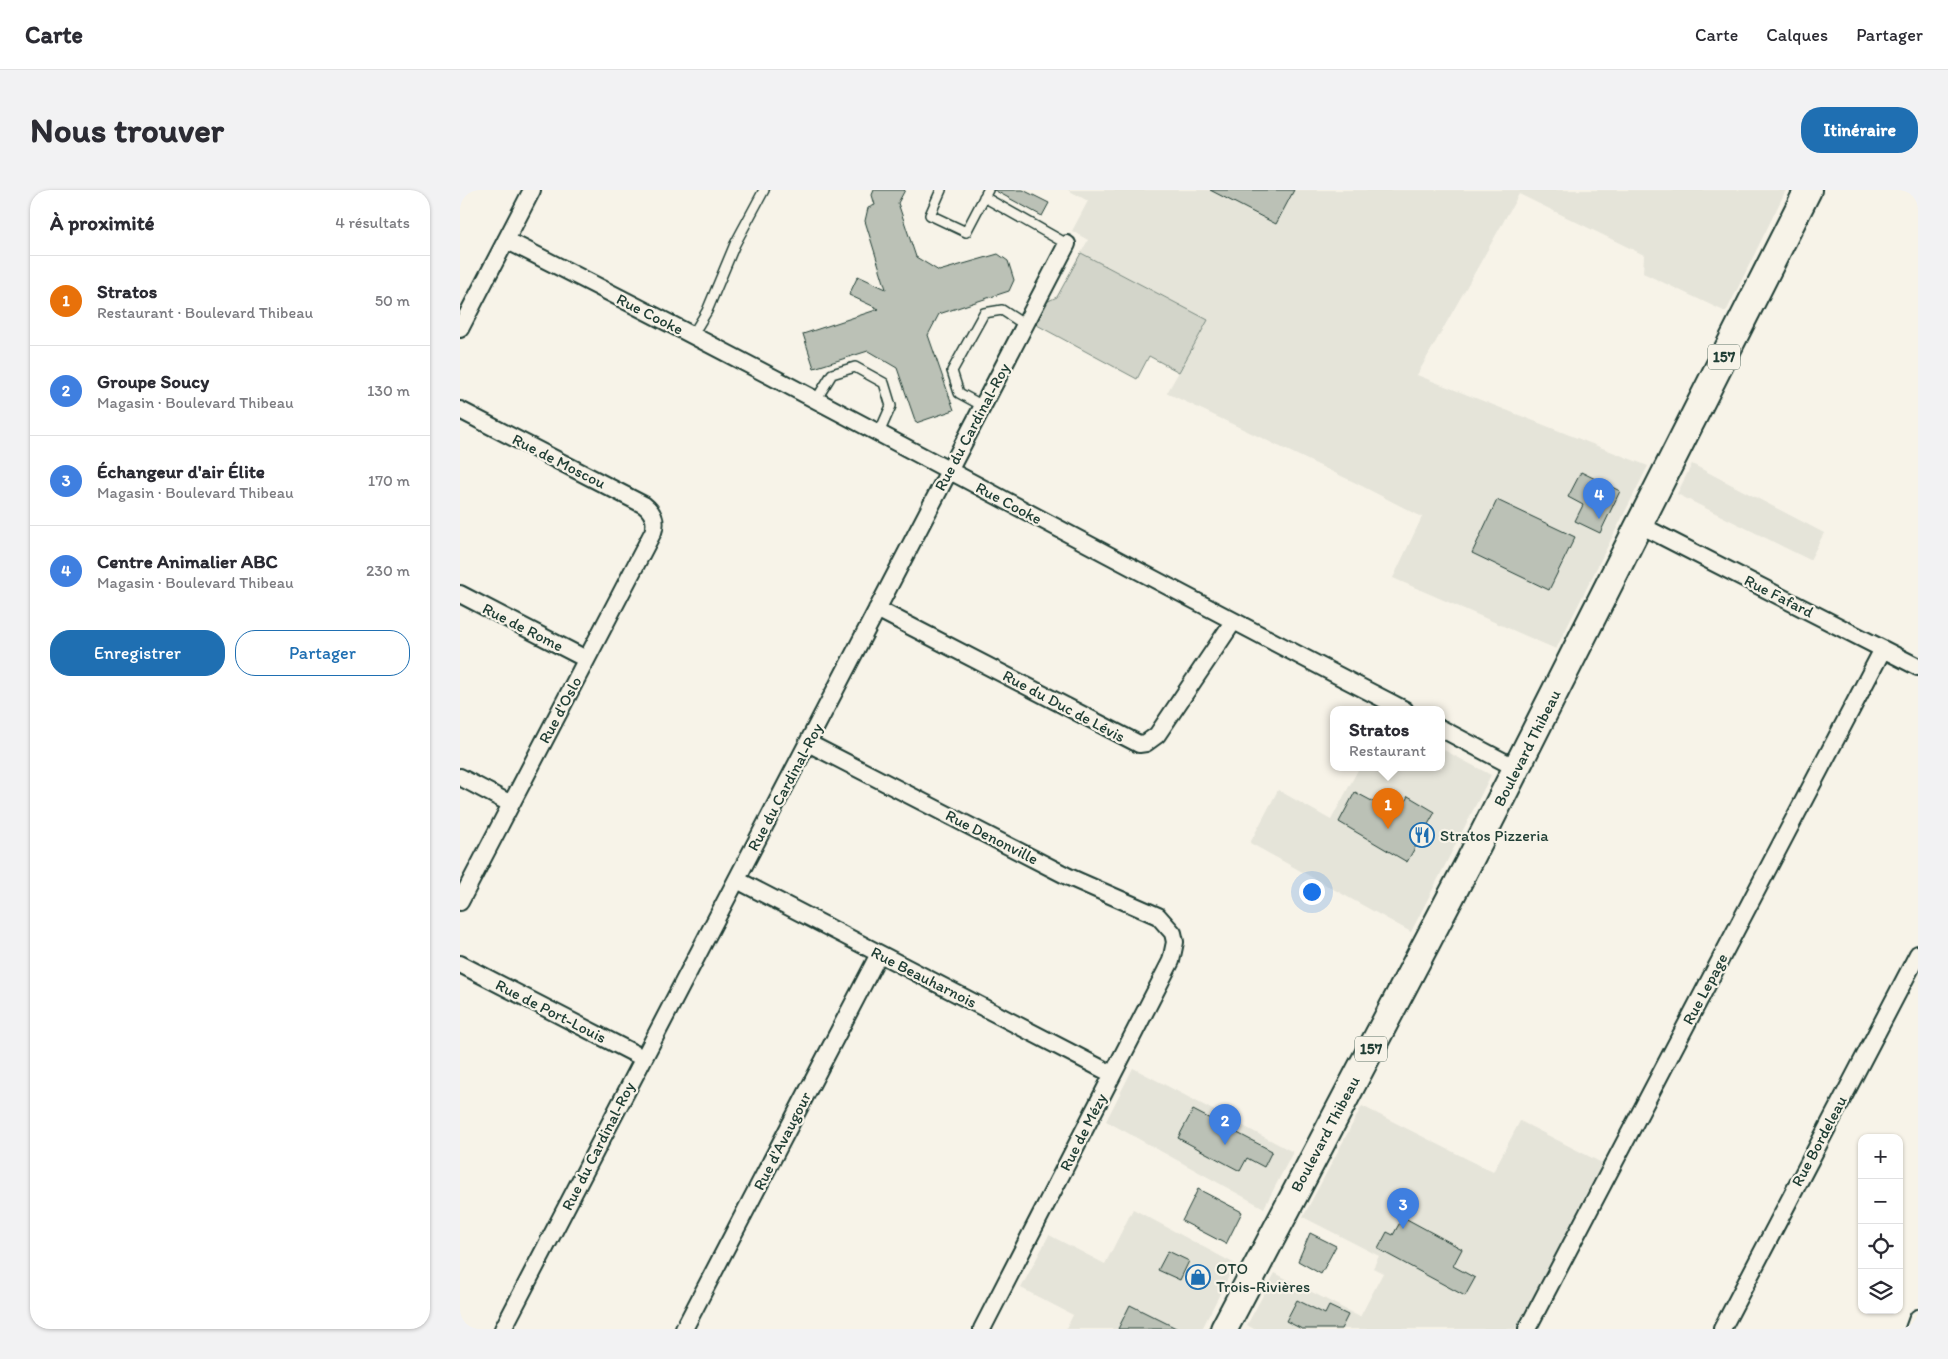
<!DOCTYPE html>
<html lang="fr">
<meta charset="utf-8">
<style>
body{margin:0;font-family:Itim,sans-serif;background:#f2f2f3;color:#2b2b33}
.controls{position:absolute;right:15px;bottom:15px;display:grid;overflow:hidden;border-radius:10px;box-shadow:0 1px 4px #0004}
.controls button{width:45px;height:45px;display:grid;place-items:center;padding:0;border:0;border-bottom:1px solid #e1e1e2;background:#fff;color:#2b2b33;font:25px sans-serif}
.you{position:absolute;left:851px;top:701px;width:18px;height:18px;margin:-12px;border:4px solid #fff;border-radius:50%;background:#1a73e8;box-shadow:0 0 0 8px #1a73e833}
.badge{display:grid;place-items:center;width:32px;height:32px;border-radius:50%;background:#1f6fb2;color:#fff;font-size:16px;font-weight:700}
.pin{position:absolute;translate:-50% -41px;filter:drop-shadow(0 1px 2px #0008)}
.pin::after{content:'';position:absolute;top:26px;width:18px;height:15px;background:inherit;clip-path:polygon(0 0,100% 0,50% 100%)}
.popup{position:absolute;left:870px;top:516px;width:115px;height:65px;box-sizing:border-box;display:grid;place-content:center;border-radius:10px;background:#fff;filter:drop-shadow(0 1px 4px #0005);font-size:16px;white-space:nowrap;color:#7c7c81}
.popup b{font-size:19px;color:#2b2b33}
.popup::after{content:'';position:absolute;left:50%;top:100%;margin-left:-10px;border:10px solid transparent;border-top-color:#fff}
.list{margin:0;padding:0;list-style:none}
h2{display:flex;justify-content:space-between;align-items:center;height:65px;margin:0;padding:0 20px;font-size:21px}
h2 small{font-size:16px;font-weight:400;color:#7c7c81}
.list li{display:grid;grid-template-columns:32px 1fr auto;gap:15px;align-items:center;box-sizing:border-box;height:90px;padding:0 20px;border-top:1px solid #e1e1e2}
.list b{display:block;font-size:19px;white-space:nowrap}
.list p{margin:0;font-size:16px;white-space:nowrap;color:#7c7c81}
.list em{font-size:16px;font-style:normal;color:#7c7c81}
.actions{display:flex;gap:10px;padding:15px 20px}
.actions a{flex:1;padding:11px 0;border:1px solid #1f6fb2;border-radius:20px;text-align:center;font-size:18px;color:#1f6fb2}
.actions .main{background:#1f6fb2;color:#fff}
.icon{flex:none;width:28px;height:28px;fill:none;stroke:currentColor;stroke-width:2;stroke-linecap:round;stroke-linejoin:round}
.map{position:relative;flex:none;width:1458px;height:1139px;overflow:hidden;border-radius:20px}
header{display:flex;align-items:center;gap:30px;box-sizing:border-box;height:70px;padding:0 25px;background:#fff;border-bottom:1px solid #e1e1e2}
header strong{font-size:24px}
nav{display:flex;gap:28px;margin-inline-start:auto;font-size:18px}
.intro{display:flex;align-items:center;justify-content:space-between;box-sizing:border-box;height:120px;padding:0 30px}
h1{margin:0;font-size:35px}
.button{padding:12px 22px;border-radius:20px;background:#1f6fb2;color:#fff;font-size:18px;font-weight:700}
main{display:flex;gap:30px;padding:0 30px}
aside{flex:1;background:#fff;border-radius:20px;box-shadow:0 1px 4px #0004}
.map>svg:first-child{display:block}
.built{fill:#e5e4d9}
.green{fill:#d3d5ca;stroke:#79897f}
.building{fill:#bbc1b6;stroke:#1f3d34}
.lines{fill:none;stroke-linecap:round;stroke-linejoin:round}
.lane-casing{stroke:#1f3d34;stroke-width:12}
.street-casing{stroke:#1f3d34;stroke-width:20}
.primary-casing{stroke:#1f3d34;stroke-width:30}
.lane{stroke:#f7f3e8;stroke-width:9}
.street{stroke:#f7f3e8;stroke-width:16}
.primary{stroke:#f7f3e8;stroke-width:26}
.labels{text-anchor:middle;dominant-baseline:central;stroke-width:4.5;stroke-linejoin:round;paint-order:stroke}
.shield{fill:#f7f3e8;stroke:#60746a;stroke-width:1}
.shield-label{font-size:15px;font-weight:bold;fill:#1f3d34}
.street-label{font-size:16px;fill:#1f3d34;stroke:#f7f3e8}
.poi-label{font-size:16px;fill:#1f3d34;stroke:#f7f3e8;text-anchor:start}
</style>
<header>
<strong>Carte</strong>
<nav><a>Carte</a><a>Calques</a><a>Partager</a></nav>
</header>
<div class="intro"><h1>Nous trouver</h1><a class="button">Itinéraire</a></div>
<main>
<aside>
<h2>À proximité<small>4 résultats</small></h2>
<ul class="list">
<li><span class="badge" style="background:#e8710a">1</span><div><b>Stratos</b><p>Restaurant · Boulevard Thibeau</p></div><em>50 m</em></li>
<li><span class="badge" style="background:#3f7fe0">2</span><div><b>Groupe Soucy</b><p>Magasin · Boulevard Thibeau</p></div><em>130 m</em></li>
<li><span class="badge" style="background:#3f7fe0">3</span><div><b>Échangeur d'air Élite</b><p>Magasin · Boulevard Thibeau</p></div><em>170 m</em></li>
<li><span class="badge" style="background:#3f7fe0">4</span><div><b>Centre Animalier ABC</b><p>Magasin · Boulevard Thibeau</p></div><em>230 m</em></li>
</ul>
<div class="actions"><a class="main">Enregistrer</a><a>Partager</a></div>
</aside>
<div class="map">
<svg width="1458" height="1139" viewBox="0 0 1458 1139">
<rect width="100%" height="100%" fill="#f7f3e8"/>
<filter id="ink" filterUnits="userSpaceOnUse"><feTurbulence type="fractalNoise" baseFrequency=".02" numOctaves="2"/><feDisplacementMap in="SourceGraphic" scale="10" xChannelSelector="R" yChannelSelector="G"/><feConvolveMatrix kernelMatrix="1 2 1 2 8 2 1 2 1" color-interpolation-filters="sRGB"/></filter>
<g filter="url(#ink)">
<path class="built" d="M608,0H1326L1266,122L1183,83L1184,65L1059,4L957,185L1188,276L1096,459L933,388L962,327L896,293L707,203L748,130L621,63L628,50L612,41L628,11Z
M1232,274L1364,343L1350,370L1217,304Z
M982,559L1031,585L951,742L790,653L818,600L871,630L899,578H982Z
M673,878L833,962L804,1018L646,931Z
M902,916L1033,982L1060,931L1142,973L1056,1139H794L787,1135L815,1083L900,1127L923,1083L913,1078L919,1066L843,1027Z
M673,1019L775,1074L742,1139H606L613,1125L561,1098L589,1045L645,1074Z"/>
<path class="green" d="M621,63L748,130L719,182L689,166L677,189L575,134L586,112L597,107Z"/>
<path class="building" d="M414,0H445L438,13L456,67L479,81L538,64L548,71L554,90L549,101L479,124L468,145L494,220L456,233L437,178L408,161L354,178L343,144L419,119L389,105L398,86L426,99L405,31L408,18L415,15L412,5Z
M534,0H563L589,13L582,26Z
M750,0H834L816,34Z
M1121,282L1160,301L1140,343L1115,331L1123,315L1108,307Z
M1037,310L1115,347L1089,400L1012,363Z
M895,602L938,625L948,606L975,622L947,672L879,632Z
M733,920L812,961L804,977L787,968L780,981L718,948Z
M738,999L782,1022L766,1054L722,1031Z
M943,1027L1002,1059L993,1076L1015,1088L1005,1106L918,1059L927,1042L933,1045Z
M850,1043L876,1056L861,1084L838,1071Z
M708,1061L729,1071L720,1090L698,1080Z
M837,1110L865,1124L869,1116L888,1125L881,1139H842L826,1131Z
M670,1115L718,1139H658Z"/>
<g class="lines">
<defs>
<path id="lane" d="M481,0L470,25L506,42L528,0
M524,7L607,54
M232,146L247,121L275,54L304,0
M356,210L372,184L395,177L424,193L431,216L419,243
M523,216L499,203L492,181L524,123L542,120L565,135"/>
<path id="street" d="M46,50C349,202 644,366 945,520
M0,139L72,0
M0,220L184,315C193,322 197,331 193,342L0,712
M1180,335L1458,477
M0,404L126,469
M417,419L679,554L686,553L697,545L773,432
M982,539L1056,578
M348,553L609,687L698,726L713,743L715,752L711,771L522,1139
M0,587L51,614
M277,690L652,884
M0,774L183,868
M43,1139L607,54
M224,1139L419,764
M1067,1139L1423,459
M1262,1139L1458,764
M1454,1139L1458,1128"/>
<path id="primary" d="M764,1139L1009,672L1348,0"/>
</defs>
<use href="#lane" class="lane-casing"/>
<use href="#street" class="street-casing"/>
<use href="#primary" class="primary-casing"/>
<use href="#lane" class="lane"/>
<use href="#street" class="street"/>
<use href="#primary" class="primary"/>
</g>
</g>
<defs>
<symbol id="restaurant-ring" viewBox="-11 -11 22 22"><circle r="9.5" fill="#f7f3e8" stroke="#1f6fb2" stroke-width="1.5"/><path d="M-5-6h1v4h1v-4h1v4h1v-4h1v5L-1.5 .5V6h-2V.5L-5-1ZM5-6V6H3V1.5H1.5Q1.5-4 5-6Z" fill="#1f6fb2"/></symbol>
<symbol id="shop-ring" viewBox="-11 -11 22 22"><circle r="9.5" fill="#f7f3e8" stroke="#1f6fb2" stroke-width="1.5"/><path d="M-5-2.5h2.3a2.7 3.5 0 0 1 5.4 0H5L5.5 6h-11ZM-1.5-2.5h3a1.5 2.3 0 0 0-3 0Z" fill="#1f6fb2"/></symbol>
</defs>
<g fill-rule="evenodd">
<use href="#restaurant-ring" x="948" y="631" width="28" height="28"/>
<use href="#shop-ring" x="724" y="1073" width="28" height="28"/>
</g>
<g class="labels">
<g class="shield">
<rect x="1248" y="154.5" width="32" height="25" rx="4"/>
<rect x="895" y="846.5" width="32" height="25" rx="4"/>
</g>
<g class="shield-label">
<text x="1264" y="167">157</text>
<text x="911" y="859">157</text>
</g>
<g class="street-label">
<text transform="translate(190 124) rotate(27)">Rue Cooke</text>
<text transform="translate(512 237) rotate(-62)">Rue du Cardinal-Roy</text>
<text transform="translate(99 271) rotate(27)">Rue de Moscou</text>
<text transform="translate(549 313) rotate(28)">Rue Cooke</text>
<text transform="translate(1319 406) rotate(27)">Rue Fafard</text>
<text transform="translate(63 437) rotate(27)">Rue de Rome</text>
<text transform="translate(604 516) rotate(28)">Rue du Duc de Lévis</text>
<text transform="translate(100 520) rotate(-62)">Rue d'Oslo</text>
<text transform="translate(1067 558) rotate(-63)">Boulevard Thibeau</text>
<text transform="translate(325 597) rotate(-62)">Rue du Cardinal-Roy</text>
<text transform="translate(532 647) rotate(27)">Rue Denonville</text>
<text transform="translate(464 787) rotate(27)">Rue Beauharnois</text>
<text transform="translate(1245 799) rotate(-62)">Rue Lepage</text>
<text transform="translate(91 821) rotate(27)">Rue de Port-Louis</text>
<text transform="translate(623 942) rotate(-63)">Rue de Mézy</text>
<text transform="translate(865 944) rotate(-62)">Boulevard Thibeau</text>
<text transform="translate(322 951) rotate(-63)">Rue d'Avaugour</text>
<text transform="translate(1359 951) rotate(-62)">Rue Bordeleau</text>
<text transform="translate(138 956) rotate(-63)">Rue du Cardinal-Roy</text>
</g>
<g class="poi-label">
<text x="980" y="645">Stratos Pizzeria</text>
<text x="756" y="1078">OTO<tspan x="756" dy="18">Trois-Rivières</tspan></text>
</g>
</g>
</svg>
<div class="controls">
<button>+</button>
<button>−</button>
<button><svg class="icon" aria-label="locate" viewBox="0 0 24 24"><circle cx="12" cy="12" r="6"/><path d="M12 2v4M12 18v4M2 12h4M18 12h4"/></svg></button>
<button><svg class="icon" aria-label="layers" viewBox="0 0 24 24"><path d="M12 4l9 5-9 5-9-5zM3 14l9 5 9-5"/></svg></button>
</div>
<div class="you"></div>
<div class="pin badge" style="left:928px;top:639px;background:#e8710a">1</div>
<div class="popup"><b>Stratos</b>Restaurant</div>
<div class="pin badge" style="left:765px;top:955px;background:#3f7fe0">2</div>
<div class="pin badge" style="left:943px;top:1039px;background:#3f7fe0">3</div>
<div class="pin badge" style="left:1139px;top:329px;background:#3f7fe0">4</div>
</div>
</main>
